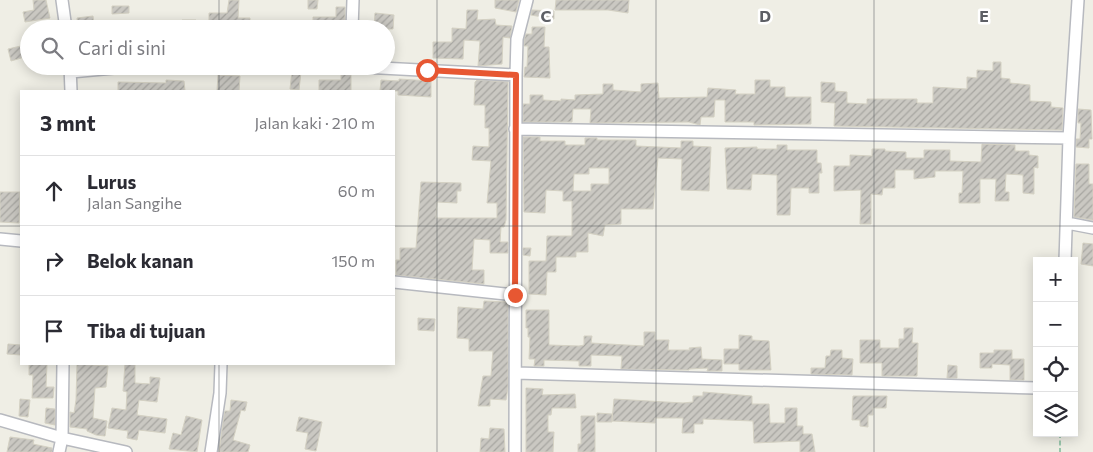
<!DOCTYPE html>
<html lang="id">
<meta charset="utf-8">
<style>
body{margin:0;font-family:Commissioner,sans-serif;background:#f7f7f7;color:#2b2b33}
.controls{position:absolute;right:15px;bottom:15px;display:grid;overflow:hidden;border-radius:0px;box-shadow:0 2px 12px #0003}
.controls button{width:45px;height:45px;display:grid;place-items:center;padding:0;border:0;border-bottom:1px solid #e1e1e2;background:#fff;color:#2b2b33;font:25px sans-serif}
.stop{position:absolute;width:15px;height:15px;margin:-11px;border:4px solid #e75732;border-radius:50%;background:#fff}
.stop.end{background:#e75732;border-color:#fff;box-shadow:0 1px 5px #0008}
.list{margin:0;padding:0;list-style:none}
h2{display:flex;justify-content:space-between;align-items:center;height:65px;margin:0;padding:0 20px;font-size:21px}
h2 small{font-size:16px;font-weight:400;color:#7c7c81}
.list li{display:grid;grid-template-columns:32px 1fr auto;gap:15px;align-items:center;box-sizing:border-box;height:70px;padding:0 20px;border-top:1px solid #e1e1e2}
.list b{display:block;font-size:19px;white-space:nowrap}
.list p{margin:0;font-size:16px;white-space:nowrap;color:#7c7c81}
.list em{font-size:16px;font-style:normal;color:#7c7c81}
.icon{flex:none;width:28px;height:28px;fill:none;stroke:currentColor;stroke-width:2;stroke-linecap:round;stroke-linejoin:round}
.map{position:relative;flex:none;width:1093px;height:452px;overflow:hidden}
.search{position:absolute;background:#fff;box-shadow:0 2px 12px #0003;left:20px;top:20px;width:375px;height:55px;display:flex;align-items:center;gap:12px;box-sizing:border-box;padding:0 18px;border-radius:28px;color:#7c7c81;font-size:19px}
.panel{position:absolute;background:#fff;box-shadow:0 2px 12px #0003;left:20px;top:90px;width:375px;height:275px;border-radius:0px}
.map>svg:first-child{display:block}
.building{fill:url(#building-hatch);stroke:#d4d1c3;fill-rule:evenodd}
.lines{fill:none;stroke-linecap:round;stroke-linejoin:round}
.minor-casing{stroke:#b7b9bf;stroke-width:14}
.path{stroke:#9bc7ad;stroke-width:2;stroke-dasharray:5 2.5;stroke-linecap:butt}
.minor{stroke:#fff;stroke-width:11}
.route{stroke:#e75732;stroke-width:6}
.grid{fill:none;stroke:#5d5f65;stroke-width:1;stroke-opacity:0.55}
.grid-label{font-size:16px;text-anchor:middle;font-weight:bold;fill:#5d5f65;stroke:#fff;stroke-width:5;stroke-linejoin:round;paint-order:stroke}
</style>
<div class="map">
<svg width="1093" height="452" viewBox="0 0 1093 452">
<defs>
<pattern id="building-hatch" width="6" height="6" patternUnits="userSpaceOnUse" patternTransform="scale(1.25)"><rect width="6" height="6" fill="#cac8c2"/><path d="M-1 1l2-2M0 6l6-6M5 7l2-2" fill="none" stroke="#a7a6a1"/></pattern>
</defs>
<rect width="100%" height="100%" fill="#efeee5"/>
<path class="building" d="M33,0H46L50,18L25,22L23,12L34,10Z
M229,0H239L238,18H250V28L226,29L227,21H209V13H227Z
M308,0H318L317,9H308Z
M495,0H519L516,12L495,8Z
M556,0H629L628,13L608,10H555Z
M112,6H129V13L112,14Z
M336,7H345V27L313,29V17H336Z
M467,10H478L477,20L495,19L496,25L512,26L510,38L503,37L502,64L478,66L480,41L464,40L463,59L433,58V42H452V28L466,29Z
M532,10L554,11V19L531,15Z
M375,13L394,15L393,29H374Z
M93,16L94,25L78,27L77,18Z
M182,20H196V29H182Z
M532,27H545L544,47H549L550,78L524,77L525,67H527L528,46H524V40L526,34H532Z
M25,45L28,56L11,61L8,49Z
M993,62H1001V78L1010,79V83L1030,85V101L1051,102V107L1063,108L1062,130L834,126L835,103L821,102V82L835,83V91L847,92V103L867,104V99H917V103H933V87L967,89V77L977,78V70L993,71Z
M292,71L301,72L299,90L290,89Z
M341,74H351V91H319V80H341Z
M218,75L240,76L239,91H217Z
M399,79L431,81V97L398,95V91H380L381,80L399,81Z
M166,80L184,81L185,91H118V82L166,83Z
M477,80L508,82L506,220L504,227H501L500,242H508V253H490V240L474,239L472,270H484V284L396,275V260H400V248H416L421,182L461,183V191H457V203L437,202L436,218H497V203H487L491,161L472,160L473,146L489,147V128H485V105H474L475,82Z
M755,80H770V87H785V97H811V124L754,125V122H725V100H715L714,117H701L700,125L689,122L590,123L591,109H573L572,122H523V104H530V95H543V100L561,101V99L575,100V95L603,94V84H613V90L641,92V84L658,83L659,98L707,97L708,88L736,90L735,94H755Z
M1078,109L1091,110L1092,139H1089V148L1076,147V139H1080L1081,123H1078Z
M523,137H540V141H565V145H585V138H597V140H636V146L681,148V141H693V146L711,147L709,191L681,190L682,159L658,158L653,209H621V224L605,225L603,236L588,233V252H576V257H556V272H547L546,295L529,294V261H546L547,236H572V201H563V191L546,190L545,213L524,212ZM589,168H609V184H591V191H573L574,174H589Z
M982,144L1015,145V151H1029V155L1038,156V168L1034,167V194L1023,193V175L1006,174L1005,192H1009V201H995L996,179H980V203H959V193H962L963,171H935V177L914,179V170H895V188H883L882,195L871,194V224H860L861,190L834,191V166H850V155L872,156V149H885V151L906,152V158H924V150H950V161L981,162Z
M777,145H787V150H817V163H821L822,173H819V193H809V188H791L790,215H777V175L752,174L751,190L727,189L725,148L757,147V149H777Z
M1076,164H1089V184H1093V220L1074,217Z
M0,192H20L19,223L0,222Z
M1083,243L1093,244V266L1081,264Z
M523,248H531L530,256L523,255Z
M484,301L508,302V387L506,400L490,399V406H478L483,376H491L493,351H469V339L457,338L458,307L483,309Z
M526,310H549V345L579,346L584,345V336H592L591,343L644,346V332H655V340H669L668,350H690L689,348L701,347L702,359L722,360V371H707L708,368L689,369V370L621,369L622,356L591,355V366H579V361L544,360V366H534L535,359H529L530,337H528V328H526Z
M418,318L435,319L434,331L418,330Z
M904,328H913L912,343H918L917,376H882V363H860V340H880V348H899V339H904Z
M739,335L752,336V340L769,341L771,370H739V364H724V349H739Z
M8,344L21,345V355L7,354Z
M831,350H842V358L853,359L852,375L811,374V368H825L826,356H830Z
M994,350H1012V359H1024V380H1010V365L992,364V368H980V353H994Z
M29,364H47L46,387H54L53,398H32L33,375H29Z
M77,364L108,366L106,387L95,388L93,418L107,421L105,436L96,435L87,431V429L70,427V412L74,413L76,400Z
M125,364H135V383L150,384V377L160,378L157,402L139,400L137,415L167,419L165,433L139,430L137,440L127,438L128,431L108,428L112,408L126,410L127,392L123,391Z
M948,365L957,366V378H947Z
M526,388L543,389L542,395L575,394L576,408H552L551,415H548V432H554L553,452H526Z
M703,392L752,396V404H769L770,423H785V408H797V426H803V434H812L815,452H800V441L754,443L753,421L703,419V424H694V433H682L683,418H655V423L612,421L614,399L683,403L693,402V396H703Z
M853,396H887L886,408H873V415H868V427L860,426V420H852Z
M20,399L30,400L28,417L19,416Z
M231,400L247,402L245,411L241,410L233,440L250,445L248,452H219L224,415L225,411H230Z
M46,408L55,409V425L45,423Z
M597,413L612,414V422H597Z
M186,416L202,420L197,452L169,449L173,433L181,435Z
M581,416H595V452H578V444H581Z
M299,417L322,422L316,451L305,449L308,433L296,431Z
M490,428L504,429L505,452H480L481,438L489,439Z
M10,437L34,440L33,444L52,448V452H7Z"/>
<g class="lines">
<defs>
<path id="minor" d="M62,0L66,29
M352,29L353,0
M70,66L71,91
M343,66L516,75
M71,72L135,66
M515,129L1069,138
M1067,223L1093,228
M0,239L21,241
M1065,261L1069,138L1078,0
M394,282L515,295
M63,364L62,438L126,452
M516,373L1037,388
M0,420L62,438L59,452
M211,452L220,393L221,364
M515,452L516,75L517,39L527,0"/>
</defs>
<use href="#minor" class="minor-casing"/>
<path class="path" d="M1060,433V452"/>
<use href="#minor" class="minor"/>
</g>
<g class="lines">
<path class="route" d="M427,70L516,75L515,295"/>
</g>
<path class="grid" d="M219,0V29M437,0V452M656,0V452M874,0V452M219,66V91M0,226H21M394,226H1093M219,364V452"/>
<g class="grid-label">
<text x="546" y="22">C</text>
<text x="765" y="22">D</text>
<text x="984" y="22">E</text>
</g>
</svg>
<div class="controls">
<button>+</button>
<button>−</button>
<button><svg class="icon" aria-label="locate" viewBox="0 0 24 24"><circle cx="12" cy="12" r="6"/><path d="M12 2v4M12 18v4M2 12h4M18 12h4"/></svg></button>
<button><svg class="icon" aria-label="layers" viewBox="0 0 24 24"><path d="M12 4l9 5-9 5-9-5zM3 14l9 5 9-5"/></svg></button>
</div>
<div class="stop" style="left:427px;top:70px"></div>
<div class="stop end" style="left:515px;top:295px"></div>
<div class="search"><svg class="icon" aria-label="search" viewBox="0 0 24 24"><circle cx="10" cy="10" r="6"/><path d="M15 15l6 6"/></svg>Cari di sini</div>
<section class="panel">
<h2>3 mnt<small>Jalan kaki · 210 m</small></h2>
<ul class="list">
<li><svg class="icon" aria-label="ahead" viewBox="0 0 24 24"><path d="M12 20V5M6 11l6-6 6 6"/></svg><div><b>Lurus</b><p>Jalan Sangihe</p></div><em>60 m</em></li>
<li><svg class="icon" aria-label="right" viewBox="0 0 24 24"><path d="M7 20v-9h11M14 6l5 5-5 5"/></svg><div><b>Belok kanan</b></div><em>150 m</em></li>
<li><svg class="icon" aria-label="arrive" viewBox="0 0 24 24"><path d="M6 21V4h12l-3 4 3 4H6"/></svg><div><b>Tiba di tujuan</b></div></li>
</ul>
</section>
</div>
